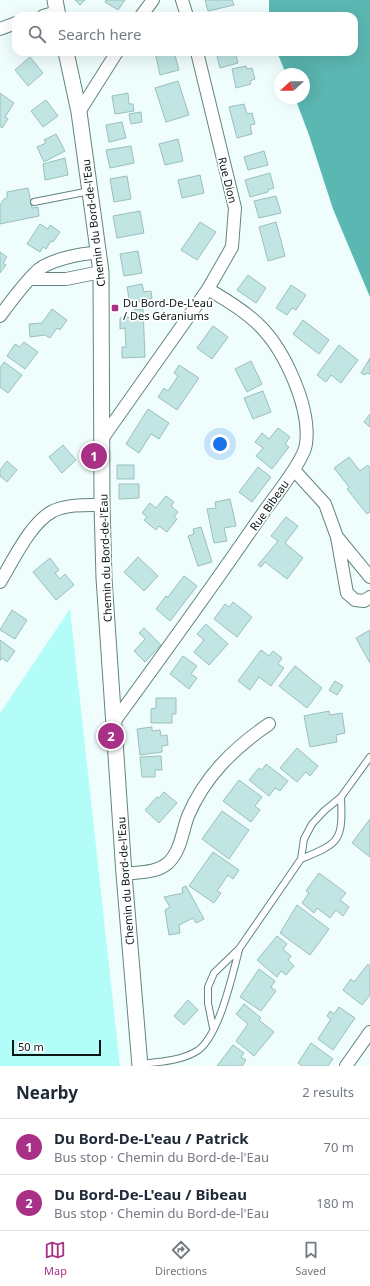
<!DOCTYPE html>
<meta charset="utf-8">
<style>
body{margin:0;font-family:"Noto Sans",sans-serif;background:#f6f6f7;color:#1f2937}
.compass{position:absolute;left:274px;top:68px;width:36px;height:36px;border-radius:50%;background:#fff;box-shadow:0 4px 16px #0002;rotate:249deg}
.scale{position:absolute;left:12px;bottom:10px;width:89px;box-sizing:border-box;padding-left:4px;border:2px solid #081615;border-top:0;font-size:11px;line-height:14px;white-space:nowrap;color:#081615;-webkit-text-stroke:3px #fff;paint-order:stroke}
.you{position:absolute;left:220px;top:444px;width:14px;height:14px;margin:-10px;border:3px solid #fff;border-radius:50%;background:#1a73e8;box-shadow:0 0 0 6px #1a73e833}
.badge{display:grid;place-items:center;width:26px;height:26px;border-radius:50%;background:#a83187;color:#fff;font-size:13px;font-weight:700}
.pin{position:absolute;translate:-50% -50%;border:2px solid #fff;box-shadow:0 1px 4px #0006}
.list{margin:0;padding:0;list-style:none}
h2{display:flex;justify-content:space-between;align-items:center;height:52px;margin:0;padding:0 16px;font-size:17px}
h2 small{font-size:13px;font-weight:400;color:#747a83}
.list li{display:grid;grid-template-columns:26px 1fr auto;gap:12px;align-items:center;box-sizing:border-box;height:56px;padding:0 16px;border-top:1px solid #e0e1e3}
.list b{display:block;font-size:15px;white-space:nowrap}
.list p{margin:0;font-size:13px;white-space:nowrap;color:#747a83}
.list em{font-size:13px;font-style:normal;color:#747a83}
.icon{flex:none;width:22px;height:22px;fill:none;stroke:currentColor;stroke-width:2;stroke-linecap:round;stroke-linejoin:round}
.map{position:relative;flex:none;width:370px;height:1066px;overflow:hidden}
.search{position:absolute;background:#fff;box-shadow:0 4px 16px #0002;left:12px;right:12px;top:12px;height:44px;display:flex;align-items:center;gap:10px;box-sizing:border-box;padding:0 14px;border-radius:12px;color:#747a83;font-size:15px}
.sheet{height:164px;background:#fff}
nav{display:flex;justify-content:space-around;align-items:center;box-sizing:border-box;height:56px;border-top:1px solid #e0e1e3;background:#fff;font-size:11px;color:#747a83}
nav a{display:grid;justify-items:center;gap:2px}
nav .on{color:#a83187}
.map>svg:first-child{display:block}
.green{fill:#b2fdf8}
.water{fill:#5bb7b2}
.building{fill:#c0e5e3;stroke:#9bbfbd}
.lines{fill:none;stroke-linecap:round;stroke-linejoin:round}
.service-casing{stroke:#628482;stroke-width:8}
.minor-casing{stroke:#628482;stroke-width:14}
.tertiary-casing{stroke:#628482;stroke-width:17}
.service{stroke:#fff;stroke-width:6}
.minor{stroke:#fff;stroke-width:12}
.tertiary{stroke:#fff;stroke-width:15}
.poi-dot{fill:#a83187;stroke:#fff;stroke-width:1.5}
.labels{text-anchor:middle;dominant-baseline:central;stroke-width:3.5;stroke-linejoin:round;paint-order:stroke}
.street-label{font-size:11px;fill:#081615;stroke:#fff}
.poi-label{font-size:11px;fill:#081615;stroke:#fff;text-anchor:start}
</style>
<div class="map">
<svg width="370" height="1066" viewBox="0 0 370 1066">
<rect width="100%" height="100%" fill="#effefd"/>
<path class="green" d="M70,609L120,1066H0V713Z"/>
<path class="water" d="M269,0H370V297L333,209L309,135L295,98H304V74H286L277,52H354V16H269Z"/>
<path class="building" d="M75,0H85L80,5Z
M106,0H125L118,10L105,2Z
M205,0H232L234,5L208,11Z
M155,52H174L179,70L160,75Z
M216,52H235L238,63L220,68Z
M30,57L43,73L28,86L15,70Z
M246,66L247,69L252,68L255,79L250,81L251,84L236,88L232,69Z
M178,81L189,115L166,122L155,88Z
M0,93L14,103L5,117L8,119L2,128L0,126Z
M128,93L129,104H133L134,111L115,114L112,96Z
M46,100L58,116L43,127L31,111Z
M244,104L247,114L252,113L255,124L250,125L252,134L237,138L229,107Z
M141,112L142,122L131,124L129,114Z
M122,122L126,138L109,142L106,125Z
M56,134L65,151L44,162L37,147L46,143L44,140Z
M178,139L183,161L165,165L159,144Z
M131,146L134,163L110,168L106,150Z
M264,151L268,165L248,170L244,157Z
M65,158L68,175L45,180L43,164Z
M270,173L274,188L268,190V192L250,197L245,180Z
M200,175L204,193L182,198L178,180Z
M127,176L131,199L114,202L110,179Z
M28,188L32,208L38,207L39,216L0,224V205L4,199L7,198V192Z
M276,196L281,213L259,218L254,201Z
M140,211L144,233L117,238L113,216Z
M200,222L216,232L197,260L181,250Z
M276,222L285,256L268,261L259,227Z
M40,224L48,229L50,225L60,232L53,242L51,241L46,249L43,247L40,252L27,244Z
M138,251L142,273L124,276L120,254Z
M0,252L7,257L3,263L6,265L0,273Z
M248,275L266,288L256,303L237,290Z
M142,284L144,292L151,291L152,298L130,304L127,287Z
M291,285L306,295L296,310L292,308L287,315L276,308Z
M52,309L67,320L60,330L57,328L50,338L45,335L30,337L29,324L42,323Z
M143,309L145,357L122,358V347H126L125,328L120,329V318L133,317V310Z
M303,320L329,340L319,354L293,334Z
M213,326L228,337L212,359L197,348Z
M24,342L38,352L25,369L7,356L15,344L20,347Z
M339,345L358,360L341,383L331,375L326,382L317,375Z
M370,358V374L367,373L365,375L361,373Z
M251,361L262,384L247,392L235,369Z
M4,362L22,375L8,393L0,387V368Z
M179,365L199,378L177,410L158,397L164,388L168,391L178,376L174,373Z
M263,391L271,412L253,419L244,398Z
M148,409L169,423L159,439L151,434L139,453L126,444Z
M370,414V427L364,422Z
M278,428L290,437L285,444L289,447L272,469L256,456L263,448L255,442L262,433L269,439Z
M63,445L76,460L62,473L49,457Z
M349,457L360,471L368,465L370,468V512L367,514L347,489L349,487L334,468Z
M7,461L17,470L7,482L0,476V470Z
M117,465H134V479H117Z
M258,467L271,477L252,502L239,492Z
M119,484H139V498L119,499Z
M166,496L174,502L171,506L178,512L174,517L177,519L167,532L159,526L156,530L144,520L147,517L142,513L150,503L156,508Z
M230,499L236,526L224,528L227,541L214,543L207,509L216,508L215,502Z
M286,517L298,526L285,543L303,558L287,579L265,562L261,567L258,565L278,541L271,536Z
M201,527L212,562L198,566L188,536L194,534L193,529Z
M138,557L158,576L144,591L124,572Z
M50,558L59,570L55,573L60,579L65,574L74,585L56,600L33,572Z
M184,576L197,586L170,621L156,609L166,596L168,597Z
M233,602L252,617L237,637L214,619L225,604L229,607Z
M12,610L27,620L15,639L0,630Z
M206,624L228,644L209,665L194,652L204,640L197,634Z
M144,628L161,645L145,662L134,651L145,639L139,633Z
M370,630V663L356,638Z
M0,640L15,651L7,662L2,658L0,661Z
M261,650L269,656L273,651L282,658L278,664L284,668L271,686L259,677L250,690L238,681Z
M183,656L197,666L191,674L197,678L189,689L170,674Z
M295,666L322,688L307,708L279,686Z
M335,681L343,686L337,695L329,690Z
M156,698H176V714H172V723H151V709L156,708Z
M329,711L330,715L342,713L345,733L336,735L337,742L310,747L304,716Z
M152,727V731L160,730L161,736L167,735L168,745L162,746V752L140,755L137,729Z
M297,748L318,766L310,776L306,772L297,782L280,768Z
M161,756L162,770H155V777H142L140,757Z
M266,764L288,781L280,791L275,788L269,796L249,780L259,768L262,770Z
M239,780L262,797L255,806L260,810L251,822L223,801Z
M164,792L177,803L159,823L145,810L157,797L159,798Z
M222,811L249,830L229,859L202,839Z
M370,819V857L352,843Z
M213,852L239,870L233,879L228,875L217,891L221,893L214,903L189,886Z
M319,873L346,893L340,900L349,907L343,916L336,910L330,918L317,908L314,913L302,903L309,893L306,891Z
M186,886L204,919L196,923L193,918L179,925L180,933L169,935L165,910L170,907L164,897L183,893L182,888Z
M297,905L329,929L310,955L280,933Z
M277,936L287,944L283,949L291,956L288,960L294,966L286,975L281,971L277,977L257,960Z
M368,964L370,966V995L362,1005L343,990L351,979L354,982Z
M259,969L275,981L271,987L276,991L261,1011L240,997Z
M188,1000L198,1010L184,1025L174,1016Z
M244,1004L261,1018L259,1020L274,1032L254,1056L236,1041L248,1024L236,1014Z
M339,1007L355,1018L333,1050L318,1039L331,1019L327,1016L330,1011L334,1014Z
M311,1043L333,1059L328,1066H302L298,1063Z
M233,1045L244,1053L241,1057L246,1060L242,1066H217Z"/>
<g class="lines">
<defs>
<path id="service" d="M34,202L90,191
M301,859C340,843 343,841 341,797
M213,1028L208,1003V987L214,973L239,949L301,859L304,839L312,824L324,811L341,797L370,757
M140,1064C158,1062 181,1061 197,1051C219,1037 232,976 239,950"/>
<path id="minor" d="M182,0L187,16
M43,16L57,12
M141,16L153,0
M0,29L16,23
M79,112L117,52
M30,279H66L101,272
M0,316C11,301 22,286 35,273C46,260 82,253 98,253
M102,439L208,289L232,247L235,208L197,52
M294,470L325,504L337,537L347,593L355,600L364,601L370,597
M338,538L370,577
M0,582C13,561 30,523 53,511C68,504 86,505 102,505
M114,722C165,652 216,582 265,510C275,497 305,458 306,444C311,408 285,351 260,326C245,311 226,300 208,289
M124,874C138,872 157,873 168,863C181,851 182,832 188,816C205,776 234,748 269,724
M346,1066L370,1032"/>
<path id="tertiary" d="M55,0L58,16
M66,52L79,112L101,272L102,505L104,578L124,874L140,1066"/>
</defs>
<use href="#service" class="service-casing"/>
<use href="#minor" class="minor-casing"/>
<use href="#tertiary" class="tertiary-casing"/>
<use href="#service" class="service"/>
<use href="#minor" class="minor"/>
<use href="#tertiary" class="tertiary"/>
</g>
<rect class="poi-dot" x="111" y="304" width="8" height="8" rx="2"/>
<g class="labels">
<g class="street-label">
<text transform="translate(228 180) rotate(76)">Rue Dion</text>
<text transform="translate(93 223) rotate(-97)">Chemin du Bord-de-l'Eau</text>
<text transform="translate(269 505) rotate(-55)">Rue Bibeau</text>
<text transform="translate(105 558) rotate(-92)">Chemin du Bord-de-l'Eau</text>
<text transform="translate(125 881) rotate(-94)">Chemin du Bord-de-l'Eau</text>
</g>
<g class="poi-label">
<text x="123" y="302">Du Bord-De-L'eau<tspan x="123" dy="13">/ Des Géraniums</tspan></text>
</g>
</g>
</svg>
<svg class="compass" viewBox="-18 -18 36 36"><path d="M0-13l5 13h-10z" fill="#e53935"/><path d="M0 13l5-13h-10z" fill="#747a83"/></svg>
<div class="scale">50 m</div>
<div class="you"></div>
<div class="pin badge" style="left:94px;top:456px">1</div>
<div class="pin badge" style="left:111px;top:736px">2</div>
<div class="search"><svg class="icon" aria-label="search" viewBox="0 0 24 24"><circle cx="10" cy="10" r="6"/><path d="M15 15l6 6"/></svg>Search here</div>
</div>
<section class="sheet">
<h2>Nearby<small>2 results</small></h2>
<ul class="list">
<li><span class="badge">1</span><div><b>Du Bord-De-L'eau / Patrick</b><p>Bus stop · Chemin du Bord-de-l'Eau</p></div><em>70 m</em></li>
<li><span class="badge">2</span><div><b>Du Bord-De-L'eau / Bibeau</b><p>Bus stop · Chemin du Bord-de-l'Eau</p></div><em>180 m</em></li>
</ul>
</section>
<nav>
<a class="on"><svg class="icon" aria-label="map" viewBox="0 0 24 24"><path d="M3 6l6-2 6 2 6-2v14l-6 2-6-2-6 2zM9 4v14M15 6v14"/></svg>Map</a>
<a><svg class="icon" aria-label="directions" viewBox="0 0 24 24"><path d="M12 3l9 9-9 9-9-9zM9 14v-3h6M13 9l2 2-2 2"/></svg>Directions</a>
<a><svg class="icon" aria-label="saved" viewBox="0 0 24 24"><path d="M7 4h10v16l-5-4-5 4z"/></svg>Saved</a>
</nav>
